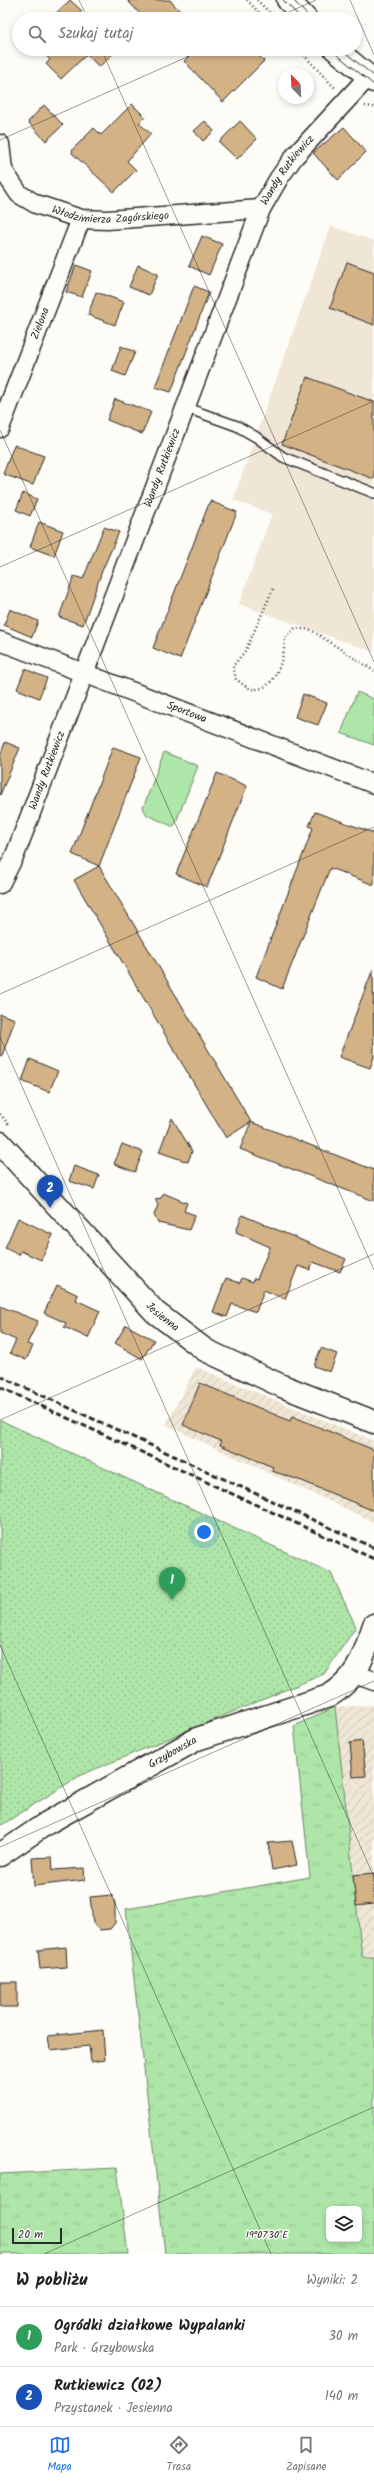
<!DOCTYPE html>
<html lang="pl">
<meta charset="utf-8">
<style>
body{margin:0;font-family:Kalam,sans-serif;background:#f6f6f6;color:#222}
.controls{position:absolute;right:12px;bottom:12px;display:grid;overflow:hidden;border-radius:6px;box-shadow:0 2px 6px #0003}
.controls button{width:36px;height:36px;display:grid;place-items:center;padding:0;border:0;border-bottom:1px solid #e0e0e0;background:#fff;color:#222;font:20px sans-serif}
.compass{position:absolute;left:278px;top:68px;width:36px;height:36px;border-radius:50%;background:#fff;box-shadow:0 2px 6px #0003;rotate:336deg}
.scale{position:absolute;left:12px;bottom:10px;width:50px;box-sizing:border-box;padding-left:4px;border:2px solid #2b2b2b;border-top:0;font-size:11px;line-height:14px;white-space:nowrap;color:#2b2b2b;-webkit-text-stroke:3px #fdfcf7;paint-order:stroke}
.you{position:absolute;left:204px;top:1532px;width:14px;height:14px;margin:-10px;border:3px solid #fff;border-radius:50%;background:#1a73e8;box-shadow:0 0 0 6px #1a73e833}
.badge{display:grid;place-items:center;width:26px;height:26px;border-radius:50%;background:#1a73e8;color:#fff;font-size:13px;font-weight:700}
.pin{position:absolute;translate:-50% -33px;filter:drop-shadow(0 1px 2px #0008)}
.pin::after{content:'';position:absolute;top:21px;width:14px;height:12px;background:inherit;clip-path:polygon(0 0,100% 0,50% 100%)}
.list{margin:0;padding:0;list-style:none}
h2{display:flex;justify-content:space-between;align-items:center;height:52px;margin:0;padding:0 16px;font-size:17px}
h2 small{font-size:13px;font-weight:400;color:#767676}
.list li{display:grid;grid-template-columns:26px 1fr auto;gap:12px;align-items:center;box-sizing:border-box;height:60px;padding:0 16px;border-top:1px solid #e0e0e0}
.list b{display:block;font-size:15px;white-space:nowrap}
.list p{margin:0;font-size:13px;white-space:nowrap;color:#767676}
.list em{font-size:13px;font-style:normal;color:#767676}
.icon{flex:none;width:22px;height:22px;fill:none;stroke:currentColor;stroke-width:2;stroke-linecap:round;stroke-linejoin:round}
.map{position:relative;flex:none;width:374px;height:2254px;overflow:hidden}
.search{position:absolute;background:#fff;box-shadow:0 2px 6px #0003;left:12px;right:12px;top:12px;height:44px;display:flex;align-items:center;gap:10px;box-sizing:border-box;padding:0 14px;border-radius:22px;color:#767676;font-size:15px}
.sheet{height:172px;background:#fff}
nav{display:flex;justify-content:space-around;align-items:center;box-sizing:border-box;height:56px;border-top:1px solid #e0e0e0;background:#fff;font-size:11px;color:#767676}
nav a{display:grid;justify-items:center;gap:2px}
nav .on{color:#1a73e8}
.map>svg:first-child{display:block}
.built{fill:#f0e6d5}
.industrial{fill:url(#industrial-furrows)}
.grass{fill:url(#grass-tufts);stroke:#6c886a;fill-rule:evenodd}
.park{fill:#aee5a8;stroke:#6c886a}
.garden{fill:url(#garden-dots);stroke:#6c886a}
.building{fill:#d3b286;stroke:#2b2b2b}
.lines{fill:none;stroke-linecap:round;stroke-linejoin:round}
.lane-casing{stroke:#2b2b2b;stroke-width:12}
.street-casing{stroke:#2b2b2b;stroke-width:21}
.secondary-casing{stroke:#2b2b2b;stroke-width:25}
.path{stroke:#2b2b2b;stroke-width:2.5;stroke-dasharray:1 3;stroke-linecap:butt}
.lane{stroke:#fdfcf7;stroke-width:9}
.street{stroke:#fdfcf7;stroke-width:18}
.secondary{stroke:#fdfcf7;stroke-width:22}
.tram{stroke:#2b2b2b;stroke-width:1}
.rail{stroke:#2b2b2b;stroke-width:3;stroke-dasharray:6 3;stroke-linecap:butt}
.ticks{fill:none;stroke:#2b2b2b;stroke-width:1;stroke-opacity:0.45}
.labels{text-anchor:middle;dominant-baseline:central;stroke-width:3;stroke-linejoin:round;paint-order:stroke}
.street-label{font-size:11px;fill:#2b2b2b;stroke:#fdfcf7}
.ticks-label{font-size:10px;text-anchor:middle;fill:#2b2b2b;stroke:#fdfcf7;stroke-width:3;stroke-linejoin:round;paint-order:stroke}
</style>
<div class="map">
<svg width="374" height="2254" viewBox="0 0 374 2254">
<defs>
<pattern id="industrial-furrows" width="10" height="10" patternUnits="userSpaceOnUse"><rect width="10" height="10" fill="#f0e6d5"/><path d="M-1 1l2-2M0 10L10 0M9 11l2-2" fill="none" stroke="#cec5b7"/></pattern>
<pattern id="grass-tufts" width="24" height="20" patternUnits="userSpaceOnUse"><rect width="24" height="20" fill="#aee5a8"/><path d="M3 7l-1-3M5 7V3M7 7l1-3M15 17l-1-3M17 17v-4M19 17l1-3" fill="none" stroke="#96c591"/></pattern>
<pattern id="garden-dots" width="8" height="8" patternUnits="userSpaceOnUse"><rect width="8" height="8" fill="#aee5a8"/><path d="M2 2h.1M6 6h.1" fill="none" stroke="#96c591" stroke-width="1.8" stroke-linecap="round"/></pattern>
</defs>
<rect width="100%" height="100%" fill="#fdfcf7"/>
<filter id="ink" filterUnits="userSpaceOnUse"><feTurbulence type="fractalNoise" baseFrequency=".025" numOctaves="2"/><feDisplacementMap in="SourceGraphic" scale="8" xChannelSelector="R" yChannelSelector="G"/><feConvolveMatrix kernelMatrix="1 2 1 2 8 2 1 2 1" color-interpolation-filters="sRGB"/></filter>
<g filter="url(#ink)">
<path class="built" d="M331,226L374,241V652L239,604L272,514L233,500Z"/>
<path class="industrial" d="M196,1367L374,1441V1522L166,1425Z
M374,1705V1957L362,1958L335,1707Z"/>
<path class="grass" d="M335,1707L362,1957H374V2254H165L126,1909L310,1877L294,1726ZM329,2209H359V2239H329Z
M117,2168L128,2254H0V2174Z"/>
<path class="park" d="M357,692L374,699V745L341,733Z
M164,752L198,766L174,827L147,815L143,808Z"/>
<path class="garden" d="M0,1420L331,1573L356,1627L324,1674L81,1775L0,1826Z"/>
<path class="building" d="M70,0L82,11L73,19H50Z
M127,0H170L187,19H145Z
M40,49H118L99,67L87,54L61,79L46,64L50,60Z
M196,49H253L264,61L223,102L184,61Z
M132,104L145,117L139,123L151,134L127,161L136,170L114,192L72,153L73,149L94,128L101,135Z
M44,105L63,125L46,141L28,122Z
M205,121L214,131L203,141L194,131Z
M240,121L257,139L237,159L219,142Z
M344,127L366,152L338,180L313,153Z
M202,236L222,244L209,275L189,266Z
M347,262L374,272V325L330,308Z
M76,265L92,271L82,297L66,292Z
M138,265L158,274L149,295L129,287Z
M194,286L209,292L171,392L155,387Z
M96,292L124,302L115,325L88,315Z
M121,346L135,352L125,376L112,371Z
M307,377L374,402V479L282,444Z
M115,399L151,412L142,434L107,420Z
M14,445L44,456L33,485L3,474Z
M23,493L37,499L30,516L16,510Z
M210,501L237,512L180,659L153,648Z
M39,522L63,531L54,556L30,547Z
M104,527L119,532L102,571L83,625L59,617L74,576L83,579Z
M10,609L38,621L32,637L4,625Z
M25,669L47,678L39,698L17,689Z
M303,694L327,703L318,725L295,717Z
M5,742L20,748L0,795V756Z
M113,747L141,757L99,866L72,854Z
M217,773L247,786L207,887L176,874Z
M315,812L374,833V885L330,868L282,989L256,977L313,828L309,826Z
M99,866L251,1122L226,1138L74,880Z
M373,969L374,1057L370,1068L339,1057Z
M0,1014L15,1019L2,1056L0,1055Z
M30,1059L58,1071L49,1092L22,1081Z
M172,1118L192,1151L188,1162L159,1152Z
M251,1122L374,1170V1201L240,1149Z
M122,1144L143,1152L135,1172L114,1164Z
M74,1166L99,1175L94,1189L69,1181Z
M163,1193L187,1203L184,1211L195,1215L189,1230L158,1223L154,1215L158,1205L155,1199L161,1198Z
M242,1215L346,1259L340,1272L313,1262L310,1270L298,1266L285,1299L264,1290L256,1312L232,1304L227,1317L213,1312L226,1278L240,1283L242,1278L253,1282L254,1278L257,1279L270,1247L236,1232Z
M18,1218L53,1235L41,1260L21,1251L19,1255L5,1248Z
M57,1285L78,1295L76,1300L100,1311L88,1338L64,1327L66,1323L44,1313Z
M0,1306L38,1321L27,1344L33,1346L26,1360L10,1353L16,1340L0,1333Z
M126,1325L154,1340L142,1359L115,1343Z
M321,1348L337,1354L330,1372L314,1366Z
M200,1383L290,1421L292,1416L374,1450V1511L302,1481L272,1471L273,1467L220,1445L221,1441L183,1425Z
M362,1741L366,1776L353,1777L350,1743Z
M292,1841L297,1865L272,1870L268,1843Z
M52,1857L53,1870L84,1868L85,1880L34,1886L32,1858Z
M374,1873V1904L356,1906L353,1875Z
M112,1895L115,1903V1923L110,1929L100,1930L93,1922L90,1897Z
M66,1947L67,1967L40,1969L38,1950Z
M0,1982H17V2007H0Z
M103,2030L105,2060L91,2062L89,2046L50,2050L48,2036Z"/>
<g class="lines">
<defs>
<path id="lane" d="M184,407L237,426L256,437L283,457L374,493"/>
<g id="street">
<path id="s1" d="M0,144L3,170L19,194L36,204L81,219L107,220L261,209"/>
<path id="s2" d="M0,428L81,219"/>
<path id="s3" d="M0,641L374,784"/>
<path id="s4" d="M0,884L15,855L261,209L279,178L294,157L368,77"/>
<path d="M355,1674L374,1681"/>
</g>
<g id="secondary">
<path d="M288,0L306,19"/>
<path d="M335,49L374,81"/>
<path id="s5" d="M0,1143L155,1312L205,1350L282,1386L374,1422"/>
<path id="s6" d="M0,1855L47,1823L197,1739L329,1696C359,1677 363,1657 374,1625"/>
</g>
</defs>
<use href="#lane" class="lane-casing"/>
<use href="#street" class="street-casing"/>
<use href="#secondary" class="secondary-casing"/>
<path class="path" d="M247,0L265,19
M257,0L276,19
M298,49L335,88
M365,106L374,107
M273,589L246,650L233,666L236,679C240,682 247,688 252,689C276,692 284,657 285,639L295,628L311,630L374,671
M0,1114L10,1126"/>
<use href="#lane" class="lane"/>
<use href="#street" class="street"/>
<use href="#secondary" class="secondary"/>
<path class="tram" d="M283,0L302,19
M293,0L311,19
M330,49L374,85
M341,49L374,76"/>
<path class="rail" d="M0,1376L374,1548
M0,1387L374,1559"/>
</g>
</g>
<path class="ticks" d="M79,0L88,19M350,0L374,55M273,19L316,0M101,49L374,662M0,140L205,49M0,430L374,1270M0,567L374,401M0,994L374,827M0,1037L374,1877M0,1420L374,1254M0,1645L271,2254M0,1847L374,1681M0,2253L1,2254M44,2254L374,2107"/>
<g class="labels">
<g class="street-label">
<text stroke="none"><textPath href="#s4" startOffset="771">Wandy Rutkiewicz</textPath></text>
<text stroke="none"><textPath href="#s1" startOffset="151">Włodzimierza Zagórskiego</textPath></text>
<text stroke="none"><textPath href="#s2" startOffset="112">Zielona</textPath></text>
<text stroke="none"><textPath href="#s4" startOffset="447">Wandy Rutkiewicz</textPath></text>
<text stroke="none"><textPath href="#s3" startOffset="200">Sportowa</textPath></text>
<text stroke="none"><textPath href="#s4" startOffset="123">Wandy Rutkiewicz</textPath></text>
<text stroke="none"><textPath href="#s5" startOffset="238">Jesienna</textPath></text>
<text stroke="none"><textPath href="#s6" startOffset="201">Grzybowska</textPath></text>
</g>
</g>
<g class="ticks-label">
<text x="267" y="2238">19°07'30"E</text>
</g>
</svg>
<div class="controls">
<button><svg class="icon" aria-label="layers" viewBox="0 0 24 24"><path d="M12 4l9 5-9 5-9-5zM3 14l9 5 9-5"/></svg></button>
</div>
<svg class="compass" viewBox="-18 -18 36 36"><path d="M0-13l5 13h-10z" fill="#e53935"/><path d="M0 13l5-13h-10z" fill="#767676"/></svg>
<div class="scale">20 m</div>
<div class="you"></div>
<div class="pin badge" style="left:172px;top:1600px;background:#2e9e5b">1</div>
<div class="pin badge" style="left:50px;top:1208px;background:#1a4fb4">2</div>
<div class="search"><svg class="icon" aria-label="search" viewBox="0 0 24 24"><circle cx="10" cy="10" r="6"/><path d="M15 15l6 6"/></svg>Szukaj tutaj</div>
</div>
<section class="sheet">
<h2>W pobliżu<small>Wyniki: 2</small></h2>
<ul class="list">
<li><span class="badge" style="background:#2e9e5b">1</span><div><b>Ogródki działkowe Wypalanki</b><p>Park · Grzybowska</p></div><em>30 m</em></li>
<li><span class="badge" style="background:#1a4fb4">2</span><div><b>Rutkiewicz (02)</b><p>Przystanek · Jesienna</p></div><em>140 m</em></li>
</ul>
</section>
<nav>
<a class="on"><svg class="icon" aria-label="map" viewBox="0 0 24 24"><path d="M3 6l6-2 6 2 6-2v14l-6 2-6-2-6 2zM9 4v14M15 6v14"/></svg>Mapa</a>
<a><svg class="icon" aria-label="directions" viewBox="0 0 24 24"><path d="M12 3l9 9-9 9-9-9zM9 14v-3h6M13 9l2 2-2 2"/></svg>Trasa</a>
<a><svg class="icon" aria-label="saved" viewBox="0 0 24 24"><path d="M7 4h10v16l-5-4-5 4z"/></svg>Zapisane</a>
</nav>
